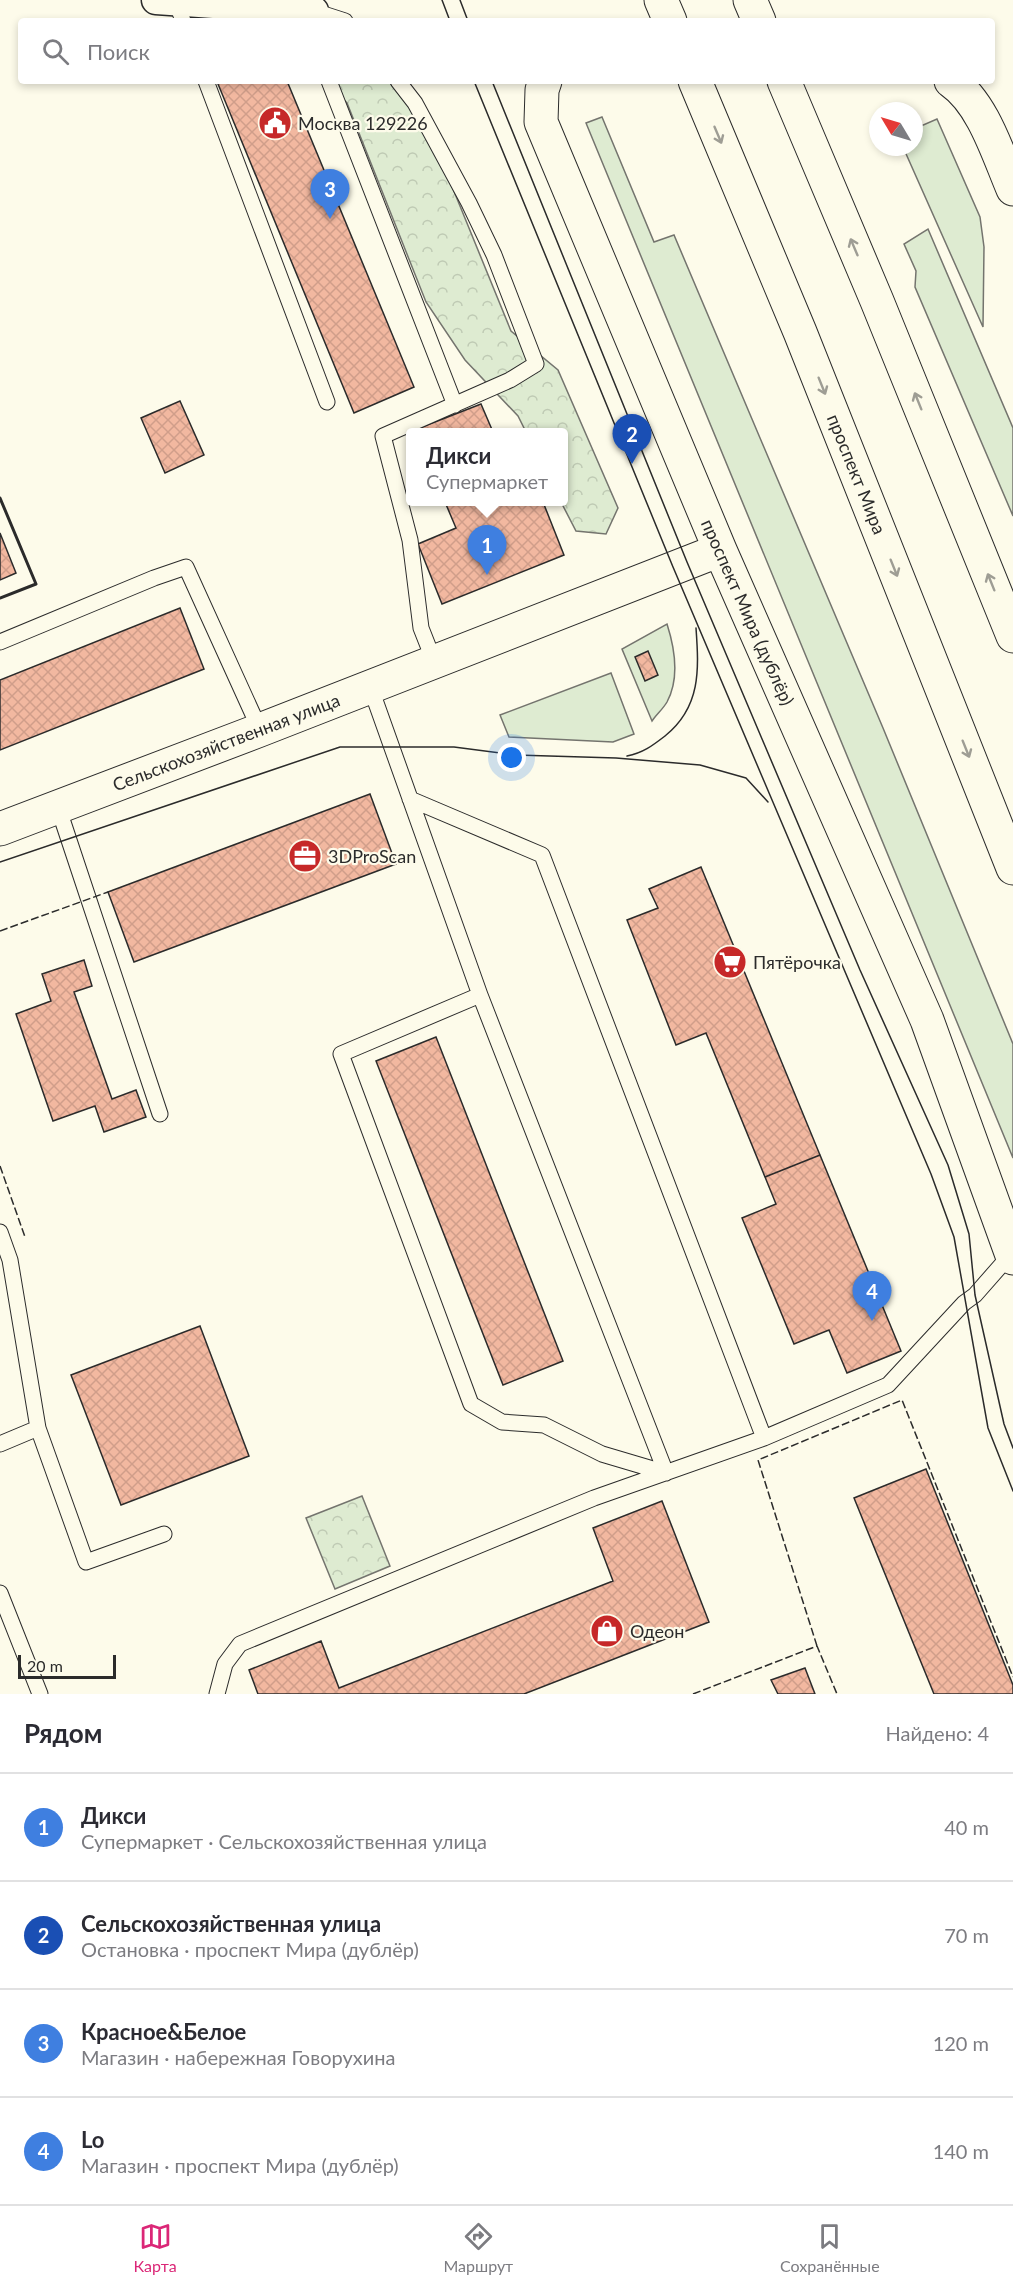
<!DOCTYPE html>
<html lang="ru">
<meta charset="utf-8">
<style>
body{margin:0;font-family:Lato,sans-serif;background:#f2f2f3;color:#2b2b33}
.compass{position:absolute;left:869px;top:102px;width:54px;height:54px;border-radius:50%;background:#fff;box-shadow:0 3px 9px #0003;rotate:308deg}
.scale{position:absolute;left:18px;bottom:15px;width:98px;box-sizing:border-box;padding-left:6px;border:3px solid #2b2b2b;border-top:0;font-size:16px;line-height:21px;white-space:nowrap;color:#2b2b2b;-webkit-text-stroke:4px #fdfbea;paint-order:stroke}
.you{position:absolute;left:512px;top:758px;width:21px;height:21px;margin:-15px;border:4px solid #fff;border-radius:50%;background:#1a73e8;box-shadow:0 0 0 9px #1a73e833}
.badge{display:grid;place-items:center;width:39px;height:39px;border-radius:50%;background:#db2777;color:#fff;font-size:20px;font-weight:700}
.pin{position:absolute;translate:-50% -50px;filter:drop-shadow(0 2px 3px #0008)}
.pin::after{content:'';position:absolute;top:32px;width:21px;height:18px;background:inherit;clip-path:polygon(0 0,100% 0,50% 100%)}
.popup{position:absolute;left:406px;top:428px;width:162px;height:78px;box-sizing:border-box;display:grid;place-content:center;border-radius:6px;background:#fff;filter:drop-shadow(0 2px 4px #0005);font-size:20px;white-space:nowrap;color:#7c7c81}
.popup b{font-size:22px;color:#2b2b33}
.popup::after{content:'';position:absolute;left:50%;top:100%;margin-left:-12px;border:12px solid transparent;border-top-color:#fff}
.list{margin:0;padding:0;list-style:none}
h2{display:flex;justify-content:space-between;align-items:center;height:78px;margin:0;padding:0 24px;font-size:26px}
h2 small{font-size:20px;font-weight:400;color:#7c7c81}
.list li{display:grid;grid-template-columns:39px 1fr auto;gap:18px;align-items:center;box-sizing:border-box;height:108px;padding:0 24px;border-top:2px solid #e1e1e2}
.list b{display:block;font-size:22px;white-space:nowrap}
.list p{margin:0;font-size:20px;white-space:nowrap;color:#7c7c81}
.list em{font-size:20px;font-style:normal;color:#7c7c81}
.icon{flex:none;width:33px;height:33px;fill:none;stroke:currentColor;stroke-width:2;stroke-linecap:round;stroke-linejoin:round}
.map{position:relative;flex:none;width:1013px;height:1694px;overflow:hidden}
.search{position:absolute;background:#fff;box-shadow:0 3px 9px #0003;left:18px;right:18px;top:18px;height:66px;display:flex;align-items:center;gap:15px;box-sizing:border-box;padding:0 21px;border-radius:6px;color:#7c7c81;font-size:22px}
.sheet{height:510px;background:#fff}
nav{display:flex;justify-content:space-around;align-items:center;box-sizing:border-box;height:84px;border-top:2px solid #e1e1e2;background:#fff;font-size:16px;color:#7c7c81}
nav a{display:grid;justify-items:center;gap:3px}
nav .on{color:#db2777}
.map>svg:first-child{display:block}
.grass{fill:#deebd1;stroke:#74746e;stroke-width:1.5}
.forest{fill:url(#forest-crowns);stroke:#74746e;stroke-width:1.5}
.building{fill:url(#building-cross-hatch);stroke:#2b2b2b;stroke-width:1.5}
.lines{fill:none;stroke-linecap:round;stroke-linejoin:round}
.lane-casing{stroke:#2b2b2b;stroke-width:17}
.street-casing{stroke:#2b2b2b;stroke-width:31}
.secondary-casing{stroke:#2b2b2b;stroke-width:35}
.primary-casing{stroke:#2b2b2b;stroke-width:35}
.lane{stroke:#fdfbea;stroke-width:15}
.street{stroke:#fdfbea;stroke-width:28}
.secondary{stroke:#fdfbea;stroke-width:33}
.primary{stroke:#fdfbea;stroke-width:33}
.tram{stroke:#2b2b2b;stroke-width:1.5}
.fence{stroke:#2b2b2b;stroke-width:1.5;stroke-dasharray:8 3;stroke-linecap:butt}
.wall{stroke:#2b2b2b;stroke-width:3}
.oneway{stroke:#9e9d94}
.labels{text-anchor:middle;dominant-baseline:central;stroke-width:4.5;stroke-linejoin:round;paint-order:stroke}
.poi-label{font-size:18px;fill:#2b2b2b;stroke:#fdfbea;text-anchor:start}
.street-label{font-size:18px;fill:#2b2b2b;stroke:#fdfbea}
</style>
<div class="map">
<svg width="1013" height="1694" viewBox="0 0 1013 1694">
<defs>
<pattern id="forest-crowns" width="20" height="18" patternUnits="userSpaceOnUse" patternTransform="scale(1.5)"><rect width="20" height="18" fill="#deebd1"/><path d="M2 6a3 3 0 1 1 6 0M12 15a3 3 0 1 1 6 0" fill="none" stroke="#bfcab4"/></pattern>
<pattern id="building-cross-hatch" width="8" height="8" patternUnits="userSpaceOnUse" patternTransform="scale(1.5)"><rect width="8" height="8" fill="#f2b8a0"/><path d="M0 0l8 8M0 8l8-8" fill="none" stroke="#d09e8a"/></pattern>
</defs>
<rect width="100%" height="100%" fill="#fdfbea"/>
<path class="grass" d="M602,117L654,242L674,235L883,728L1013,1044V1158L586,123Z
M937,119L980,217L984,247L983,327L903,147H914V129Z
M928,229L1013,428V516L915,287L916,271L904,244Z
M667,624C675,649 680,678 667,702C663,709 656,715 652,721L622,649Z
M611,673L634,734L613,742L509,737L500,715Z"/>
<path class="forest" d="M325,81H409L511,331L558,370L618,508L606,534L576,531L561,502H564V432H526L518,416L465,360L426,302L347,103Z
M362,1496L390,1566L335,1589L306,1518Z"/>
<path class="building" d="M225,81H287L414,387L354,413L218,84Z
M180,401L204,455L165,473L141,418Z
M481,404L493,432H418L417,429Z
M445,502H520L521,504L543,502L564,555L442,604L418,544L456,528Z
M0,533L16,573L0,580Z
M180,608L204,669L0,750V680Z
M648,651L658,675L645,681L635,657Z
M370,794L396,864L134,962L108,892Z
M701,867L820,1155L765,1177L706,1033L676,1045L627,920L658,908L649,889Z
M84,960L92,986L74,992L112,1099L136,1090L146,1117L104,1132L95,1106L53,1121L16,1014L51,1001L42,974Z
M436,1037L563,1361L503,1385L376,1061Z
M820,1155L901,1351L847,1373L829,1330L794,1344L742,1218L776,1204L765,1177Z
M200,1326L249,1456L121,1505L71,1375Z
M926,1469L1013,1685V1694H934L854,1498Z
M662,1501L709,1622L524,1694H258L249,1670L321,1641L339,1688L613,1581L593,1528Z
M805,1668L815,1694H778L771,1680Z"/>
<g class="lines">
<defs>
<path id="lane" d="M176,1L183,21
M315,18L314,11L345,21
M206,81L327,402
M329,81L455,405
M398,81L415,103L469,203L494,255L536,364L510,380L383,436L410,540L421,628L434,661
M0,642L154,578L186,567L260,730
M370,686L480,995L666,1473
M410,799L542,855L764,1438
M58,807L160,1114
M480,995L341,1054L471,1404L502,1422L544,1425L602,1454L666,1473
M0,1232L10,1260L38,1428L0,1444
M38,1428L86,1562L164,1534
M0,1593L40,1694
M217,1694L225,1664L240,1644L594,1498L764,1438L888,1385L964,1303L975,1295L1011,1254"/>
<path id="street" d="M156,0L314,11"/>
<path id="secondary" d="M545,81L542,90L541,122L720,550L927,1020L1013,1258
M951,81C983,103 998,154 1013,189
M0,829L260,730L720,550"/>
<path id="primary" d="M661,0L670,21
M750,0L759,21
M695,81L800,332L1013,868
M784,81L877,301L1013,636"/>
</defs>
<use href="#lane" class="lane-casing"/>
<use href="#street" class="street-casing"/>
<use href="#secondary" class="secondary-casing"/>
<use href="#primary" class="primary-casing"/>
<use href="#lane" class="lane"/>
<use href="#street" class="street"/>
<use href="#secondary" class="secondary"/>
<use href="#primary" class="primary"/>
<path class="tram" d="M442,0L450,21
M460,0L468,21
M474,81L673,567L931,1174L954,1237L988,1428L1013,1491
M492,81L687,562L860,970L948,1165L969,1234L975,1295L1004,1424L1013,1448
M627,756C643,753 652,746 665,736C701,707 699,670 696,628
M0,862L340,747H454L516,755L616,758L700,765L746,778L768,802"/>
<path class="fence" d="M0,931L108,892
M0,1166L25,1237
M817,1646L758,1460L902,1400L1013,1677
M693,1694L817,1646L837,1694"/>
<path class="wall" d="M0,498L36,584L0,598"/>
</g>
<defs><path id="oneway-shaft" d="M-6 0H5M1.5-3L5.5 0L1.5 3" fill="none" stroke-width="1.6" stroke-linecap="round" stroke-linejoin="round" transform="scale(1.5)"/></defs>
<g class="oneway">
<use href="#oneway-shaft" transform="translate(718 135) rotate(67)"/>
<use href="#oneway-shaft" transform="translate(854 247) rotate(-113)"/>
<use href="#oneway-shaft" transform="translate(822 386) rotate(68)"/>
<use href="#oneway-shaft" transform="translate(918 401) rotate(-112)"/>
<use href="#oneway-shaft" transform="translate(894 568) rotate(68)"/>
<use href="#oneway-shaft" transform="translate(991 582) rotate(-112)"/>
<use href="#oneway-shaft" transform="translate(966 749) rotate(68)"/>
</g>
<defs>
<symbol id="civic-disc" viewBox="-11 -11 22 22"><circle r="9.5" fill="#c62828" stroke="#fdfbea"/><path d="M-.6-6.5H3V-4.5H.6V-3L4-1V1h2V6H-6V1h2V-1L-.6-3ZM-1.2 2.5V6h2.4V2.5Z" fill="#fff"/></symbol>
<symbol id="office-disc" viewBox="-11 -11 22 22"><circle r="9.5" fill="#c62828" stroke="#fdfbea"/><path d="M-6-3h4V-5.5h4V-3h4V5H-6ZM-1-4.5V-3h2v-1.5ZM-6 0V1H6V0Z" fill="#fff"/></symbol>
<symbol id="supermarket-disc" viewBox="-11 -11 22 22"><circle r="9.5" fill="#c62828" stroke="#fdfbea"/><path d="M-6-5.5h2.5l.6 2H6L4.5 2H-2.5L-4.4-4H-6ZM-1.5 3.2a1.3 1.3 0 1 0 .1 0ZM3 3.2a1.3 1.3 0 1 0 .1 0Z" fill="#fff"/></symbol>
<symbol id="shop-disc" viewBox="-11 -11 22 22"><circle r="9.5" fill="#c62828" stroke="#fdfbea"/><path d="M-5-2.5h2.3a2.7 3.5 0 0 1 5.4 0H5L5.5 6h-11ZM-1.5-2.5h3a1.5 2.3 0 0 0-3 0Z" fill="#fff"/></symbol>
</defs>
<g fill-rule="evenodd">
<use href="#civic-disc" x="256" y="104" width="38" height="38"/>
<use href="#office-disc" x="286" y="837" width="38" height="38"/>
<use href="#supermarket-disc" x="711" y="943" width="38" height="38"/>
<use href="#shop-disc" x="588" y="1612" width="38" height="38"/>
</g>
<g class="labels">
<g class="poi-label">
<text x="298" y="123">Москва 129226</text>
<text x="328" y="856">3DProScan</text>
<text x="753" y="962">Пятёрочка</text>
<text x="630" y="1631">Одеон</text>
</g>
<g class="street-label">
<text transform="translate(857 474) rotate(68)">проспект Мира</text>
<text transform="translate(748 612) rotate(66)">проспект Мира (дублёр)</text>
<text transform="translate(226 742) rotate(-21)">Сельскохозяйственная улица</text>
</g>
</g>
</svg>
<svg class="compass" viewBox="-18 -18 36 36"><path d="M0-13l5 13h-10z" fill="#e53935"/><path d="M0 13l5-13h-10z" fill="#7c7c81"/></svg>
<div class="scale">20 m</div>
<div class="you"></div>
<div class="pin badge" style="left:487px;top:575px;background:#3f7fe0">1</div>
<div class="popup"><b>Дикси</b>Супермаркет</div>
<div class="pin badge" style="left:632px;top:464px;background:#1a4fb4">2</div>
<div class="pin badge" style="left:330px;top:219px;background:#3f7fe0">3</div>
<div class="pin badge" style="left:872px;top:1321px;background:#3f7fe0">4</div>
<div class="search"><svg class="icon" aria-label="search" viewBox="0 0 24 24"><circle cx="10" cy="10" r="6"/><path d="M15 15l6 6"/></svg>Поиск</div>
</div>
<section class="sheet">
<h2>Рядом<small>Найдено: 4</small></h2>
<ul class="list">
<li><span class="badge" style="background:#3f7fe0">1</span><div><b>Дикси</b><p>Супермаркет · Сельскохозяйственная улица</p></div><em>40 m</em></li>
<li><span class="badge" style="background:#1a4fb4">2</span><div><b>Сельскохозяйственная улица</b><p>Остановка · проспект Мира (дублёр)</p></div><em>70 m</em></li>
<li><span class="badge" style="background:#3f7fe0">3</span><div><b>Красное&amp;Белое</b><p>Магазин · набережная Говорухина</p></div><em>120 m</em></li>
<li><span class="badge" style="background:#3f7fe0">4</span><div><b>Lo</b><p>Магазин · проспект Мира (дублёр)</p></div><em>140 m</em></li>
</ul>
</section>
<nav>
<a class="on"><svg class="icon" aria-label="map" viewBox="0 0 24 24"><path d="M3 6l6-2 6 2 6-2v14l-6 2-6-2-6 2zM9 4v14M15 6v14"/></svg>Карта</a>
<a><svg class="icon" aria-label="directions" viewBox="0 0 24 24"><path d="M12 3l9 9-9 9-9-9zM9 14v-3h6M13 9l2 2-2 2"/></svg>Маршрут</a>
<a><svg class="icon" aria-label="saved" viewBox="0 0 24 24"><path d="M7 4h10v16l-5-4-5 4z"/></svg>Сохранённые</a>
</nav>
